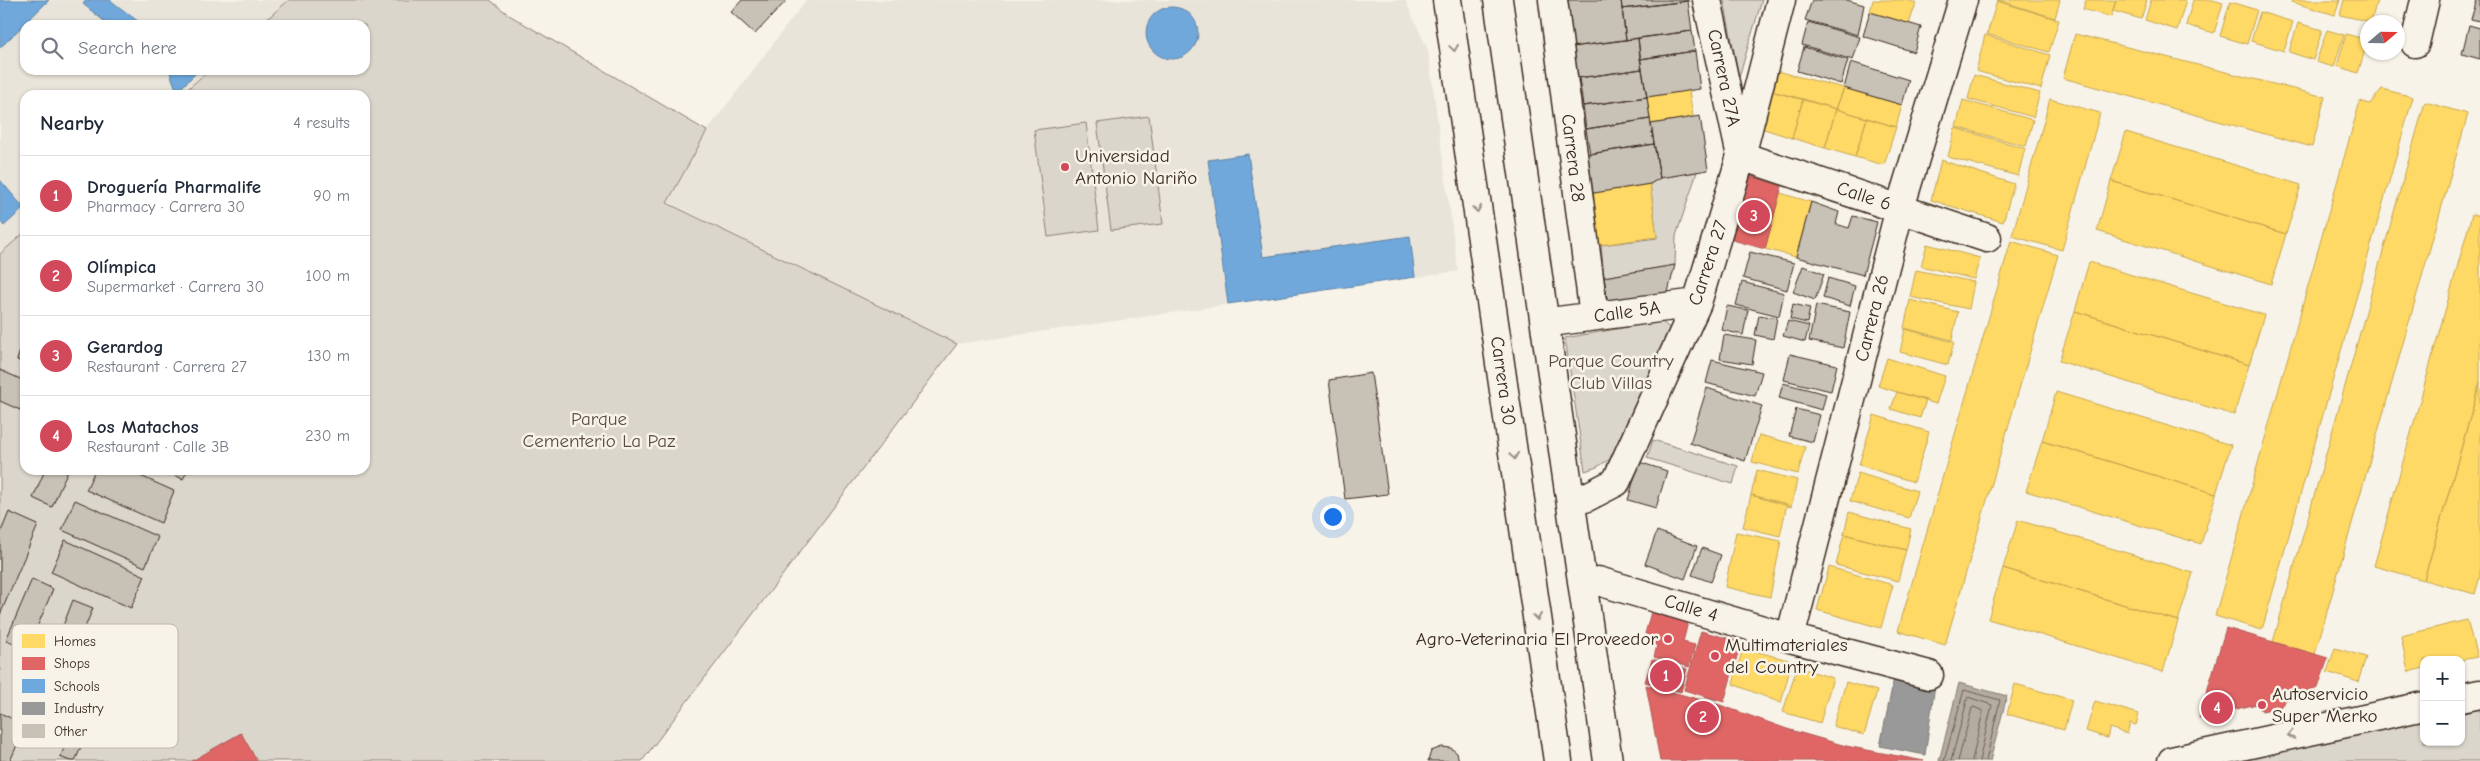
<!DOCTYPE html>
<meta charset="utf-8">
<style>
body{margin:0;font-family:"Comic Neue",sans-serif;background:#f2f2f3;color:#1f2937}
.controls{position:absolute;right:15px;bottom:15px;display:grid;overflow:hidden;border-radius:10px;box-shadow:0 1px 4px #0004}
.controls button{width:45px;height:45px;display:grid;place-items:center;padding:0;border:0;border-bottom:1px solid #e0e1e3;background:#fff;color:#1f2937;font:25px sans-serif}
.compass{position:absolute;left:2360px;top:15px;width:45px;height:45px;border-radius:50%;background:#fff;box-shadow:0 1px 4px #0004;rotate:70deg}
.you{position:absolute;left:1332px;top:516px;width:18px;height:18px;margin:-12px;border:4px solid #fff;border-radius:50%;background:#1a73e8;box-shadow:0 0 0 8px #1a73e833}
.badge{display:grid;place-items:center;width:32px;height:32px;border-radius:50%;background:#d1495b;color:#fff;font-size:16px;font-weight:700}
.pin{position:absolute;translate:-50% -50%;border:2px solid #fff;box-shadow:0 1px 5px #0006}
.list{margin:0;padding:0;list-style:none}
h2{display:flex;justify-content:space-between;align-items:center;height:65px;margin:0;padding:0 20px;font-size:21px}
h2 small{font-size:16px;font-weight:400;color:#747a83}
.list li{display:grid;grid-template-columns:32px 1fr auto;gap:15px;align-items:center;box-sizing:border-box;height:80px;padding:0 20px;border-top:1px solid #e0e1e3}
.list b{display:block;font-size:19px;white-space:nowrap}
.list p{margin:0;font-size:16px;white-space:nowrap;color:#747a83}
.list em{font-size:16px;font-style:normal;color:#747a83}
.icon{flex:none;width:28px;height:28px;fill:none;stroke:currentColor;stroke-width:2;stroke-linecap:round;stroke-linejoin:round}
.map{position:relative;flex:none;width:2480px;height:761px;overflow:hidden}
.search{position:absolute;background:#fff;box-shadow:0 1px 4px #0004;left:20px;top:20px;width:350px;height:55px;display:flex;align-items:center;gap:12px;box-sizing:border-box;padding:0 18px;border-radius:15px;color:#747a83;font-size:19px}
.panel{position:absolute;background:#fff;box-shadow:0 1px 4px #0004;left:20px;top:90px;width:350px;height:385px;border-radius:15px}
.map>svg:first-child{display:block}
.built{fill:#e9e4d9}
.green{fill:#dbd6cb;stroke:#8b8074}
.water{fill:#b4aca0;stroke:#84786c}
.homes{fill:#ffd966;stroke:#c4a450}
.shops{fill:#e06666;stroke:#ae5450}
.schools{fill:#6fa8dc;stroke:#5f82a3}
.industry{fill:#999;stroke:#7d7874}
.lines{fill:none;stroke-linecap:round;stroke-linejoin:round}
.shore{stroke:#6b5e52;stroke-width:1}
.building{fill:#c8c1b6;stroke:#3b2a1e}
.minor-casing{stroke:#3b2a1e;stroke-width:31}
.major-casing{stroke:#3b2a1e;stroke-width:31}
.minor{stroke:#f7f3e8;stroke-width:28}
.major{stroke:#f7f3e8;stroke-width:28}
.oneway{stroke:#998e83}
.poi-dot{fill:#d1495b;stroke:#f7f3e8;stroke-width:2}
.labels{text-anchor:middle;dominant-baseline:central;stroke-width:5;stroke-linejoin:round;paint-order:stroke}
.street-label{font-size:19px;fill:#3b2a1e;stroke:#f7f3e8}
.poi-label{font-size:19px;fill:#3b2a1e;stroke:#f7f3e8;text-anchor:start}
.park-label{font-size:19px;fill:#5b4c41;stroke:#f7f3e8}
.key{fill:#f7f3e8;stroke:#bfb7ab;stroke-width:1}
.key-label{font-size:14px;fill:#3b2a1e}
</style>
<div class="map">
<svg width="2480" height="761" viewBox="0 0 2480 761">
<rect width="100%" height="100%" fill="#f7f3e8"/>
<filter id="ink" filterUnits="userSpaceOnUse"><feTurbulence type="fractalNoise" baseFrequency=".02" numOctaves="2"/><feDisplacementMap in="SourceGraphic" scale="10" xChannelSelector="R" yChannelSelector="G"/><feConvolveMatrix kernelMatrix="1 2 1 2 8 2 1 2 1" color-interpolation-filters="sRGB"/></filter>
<g filter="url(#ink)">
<path class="built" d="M0,0H289L260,25H25V70H209L181,95H25V232L0,254Z
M806,0H1405L1428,50L1458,271L957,344L667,202L707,131Z"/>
<path class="green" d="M289,0H490L509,15L707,131L667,203L957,344L642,761H0V254L25,232V470H365V95H181L209,70H365V25H260Z
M1724,0H1762L1739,77Z
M1149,116L1163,224L1111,230L1097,123Z
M1086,123L1099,230L1048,237L1034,130Z
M1697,172L1676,236L1675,265L1604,277L1601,245L1657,238L1650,184L1660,178Z
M1657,322H1662L1671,329L1612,458L1597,467L1585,471L1565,338Z
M1653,440L1738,466L1733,484L1647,458Z
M2480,708V761H2237L2424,720V742H2461V712Z"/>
<path class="water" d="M1959,683L2007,696L1990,761H1939Z"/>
<path class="homes" d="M1873,0H1906L1916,3L1909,24L1870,12Z
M1997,0H2060L2055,18Z
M2086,0H2116L2111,17L2083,9Z
M2116,0H2147L2141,19L2113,11Z
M2151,0H2186L2177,30L2145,20Z
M2193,0H2213L2223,3L2214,33L2186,25Z
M2293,0H2340L2335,15L2292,2Z
M2344,0H2377L2371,22L2340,15Z
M1997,1L2059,20L2049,52L1987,34Z
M2230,2L2257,10L2247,44L2220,36Z
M2260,12L2293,22L2284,51L2251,41Z
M2298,23L2322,30L2313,60L2289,52Z
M2327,30L2344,35L2334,67L2316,62Z
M2075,34L2325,97L2312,147L2063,78Z
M2346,34L2368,40L2358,73L2337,66Z
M1985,35L2050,55L2041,89L1976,71Z
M1776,71L1844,88L1836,109L1771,91Z
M1974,75L2040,93L2033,117L1968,99Z
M1844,88L1902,105L1896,127L1836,109Z
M2382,89L2413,97L2262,630L2215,616L2360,101L2370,104Z
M1689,90L1693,117L1651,124L1647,97Z
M1771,91L1803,99L1792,138L1761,128Z
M1803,99L1836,109L1825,148L1792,138Z
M2050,99L2100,113L2062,250L2012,236Z
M1963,100L2033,120L2026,146L1956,127Z
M2425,102L2468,114L2315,654L2273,642Z
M1836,109L1867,118L1855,157L1825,148Z
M1867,118L1896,127L1884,165L1855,157Z
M1955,128L2025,148L2018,176L1948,157Z
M2126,132L2301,185L2286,234L2111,181Z
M1941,160L2014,184L2003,222L1931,200Z
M2111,181L2286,234L2271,284L2097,231Z
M1650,184L1657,237L1586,247L1588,194Z
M1780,193L1811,202L1796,257L1765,249Z
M2472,214L2480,216V382L2424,580L2374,566Z
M2011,241L2058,255L1945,645L1898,631Z
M1927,244L1980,258L1974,279L1921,266Z
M2089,262L2264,315L2249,365L2075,311Z
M1916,270L1974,282L1969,309L1910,297Z
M1910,300L1958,312L1952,340L1904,328Z
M2075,311L2249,365L2234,415L2059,361Z
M1905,329L1954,342L1948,365L1900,352Z
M1887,358L1945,376L1936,404L1878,386Z
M2480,382V576L2475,594L2424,580Z
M1897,392L1926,400L1920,418L1891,409Z
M2056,392L2231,445L2216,494L2042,441Z
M1874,415L1929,432L1914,482L1859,465Z
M1759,435L1805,447L1798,474L1752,462Z
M2042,441L2216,494L2201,544L2026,491Z
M1757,470L1797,480L1791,507L1751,495Z
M1858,473L1917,491L1909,518L1850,501Z
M1751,495L1787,504L1780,536L1743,527Z
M1849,512L1911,529L1906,550L1844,534Z
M2018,520L2193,573L2178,621L2003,568Z
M1736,532L1781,541L1770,597L1725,587Z
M1844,534L1906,550L1898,581L1836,565Z
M1829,567L1893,585L1881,628L1817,610Z
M2003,568L2178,621L2163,672L1988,619Z
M2467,620L2477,657L2461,660H2424V668L2408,672L2401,636Z
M1743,648L1792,661L1781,703L1733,684Z
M2335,648L2366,657L2358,682L2327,672Z
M1797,667L1833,678L1820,723L1783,712Z
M1846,682L1877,691L1864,735L1833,726Z
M2015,684L2072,700L2064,730L2007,714Z
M2095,701L2139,714L2136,725L2130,723L2127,734L2110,728L2107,738L2086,731Z"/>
<path class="shops" d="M1747,175L1782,186L1765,249L1729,239Z
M1651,612L1688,622L1683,642L1695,645L1689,667L1654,657L1657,645L1651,644L1653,636L1645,634Z
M2226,628L2328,658L2318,688L2286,700L2280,707L2262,711L2257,704L2199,718Z
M1701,631L1741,642L1724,702L1684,690Z
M1652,659L1687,669L1681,692L1645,682Z
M1646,685L1720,705L1787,729L1846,746L1924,761H1660Z
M241,733L257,761H192Z"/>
<path class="schools" d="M0,0H49L0,48Z
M86,0H110L143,25H109L83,4Z
M1146 33a26 26 0 1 1 52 0a26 26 0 1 1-52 0Z
M169,70H199L177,92Z
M1248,154L1263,257L1410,236L1415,277L1228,304L1208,160Z
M0,180L24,208L4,226L0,221Z"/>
<path class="industry" d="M1894,678L1935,685L1925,755L1880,746Z"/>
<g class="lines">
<path class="shore" d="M1944,761L1964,690L2000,700L1986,761
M1951,761L1968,697L1992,705L1979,761
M1958,761L1972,708L1974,707L1983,711L1972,761"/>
</g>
<path class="building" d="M742,0H787L755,34L731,12Z
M1566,0H1621L1626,40L1572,47Z
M1621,0H1688V1L1622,9Z
M1812,0H1847L1864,5L1858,35L1805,20Z
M2477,0H2480V21L2471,19Z
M1688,1L1692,31L1626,40L1622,9Z
M1870,12L1921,27L1914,52L1863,36Z
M1808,22L1860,37L1853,60L1802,45Z
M2469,25L2480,28V59L2462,54Z
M1692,31L1695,51L1640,59L1638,38Z
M1638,38L1642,69L1571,79L1572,47Z
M1804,47L1848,60L1841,84L1797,71Z
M1695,51L1700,89L1647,97L1640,59Z
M1851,62L1909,80L1902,105L1844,88Z
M1642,69L1647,97L1583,106L1579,78Z
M1647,97L1650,119L1586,129L1583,106Z
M1700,116L1708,170L1660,178L1651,124Z
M1650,119L1654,144L1590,154L1586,129Z
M1654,144L1660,178L1650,184L1588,194L1582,155Z
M1811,202L1839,212L1836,224L1849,228L1853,216L1877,222L1863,275L1796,257Z
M1750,252L1794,263L1787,290L1743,278Z
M1675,265L1667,296L1608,305L1604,277Z
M1803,266L1824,274L1815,300L1793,292Z
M1828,278L1855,286L1850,306L1823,298Z
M1742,282L1784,293L1779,316L1736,305Z
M1793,304L1810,308L1807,323L1790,319Z
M1816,305L1850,312L1843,348L1809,341Z
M1727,306L1748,310L1743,335L1722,330Z
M1759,315L1777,318L1773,339L1755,335Z
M1788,321L1809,326L1805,342L1783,336Z
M1724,335L1756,340L1752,364L1720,359Z
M25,336V363L17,360Z
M1790,354L1837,365L1831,391L1784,380Z
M1712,360L1762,372L1755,396L1706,383Z
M0,370L25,381V399L20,410L0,401Z
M1371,373L1388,494L1345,499L1329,380Z
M1783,383L1826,394L1822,410L1779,398Z
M1707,388L1762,406L1745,461L1690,443Z
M1796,409L1820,415L1813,442L1789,436Z
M1639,462L1667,471L1656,508L1628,500Z
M45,470H68L52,507L33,498Z
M95,470H127L174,491L161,523L86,490Z
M162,470H188L183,479Z
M75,500L158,537L145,567L62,530Z
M9,512L38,525L0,615V534Z
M1657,531L1697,546L1685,579L1645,564Z
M65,540L145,576L131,608L51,572Z
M1702,548L1721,555L1711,582L1692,575Z
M32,579L53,589L28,649L6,640Z
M73,600L93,608L69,667L50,659Z
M0,713L26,725L10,761H0Z
M73,729L86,736L75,761H70L60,757Z
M1442,747L1451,748L1457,753L1459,761H1428L1431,751Z"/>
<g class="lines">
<defs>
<path id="minor" d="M1553,0L1594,316
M1707,0L1741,156L1987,238
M2415,43L2425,0
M1558,321L1697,303
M1585,498L1616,482L1697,303L1741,156L1781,0
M1598,581L1790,638L1929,675
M1790,638L1900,208L1963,0
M2461,698L2480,694
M2172,761L2424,706"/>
<path id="major" d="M1447,0L1558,761
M1498,0L1608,761"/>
</defs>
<use href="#minor" class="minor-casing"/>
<use href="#major" class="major-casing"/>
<use href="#minor" class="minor"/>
<use href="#major" class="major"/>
</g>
<defs><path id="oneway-chevron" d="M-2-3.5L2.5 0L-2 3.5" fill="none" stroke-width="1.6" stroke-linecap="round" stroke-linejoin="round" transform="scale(1.25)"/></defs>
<g class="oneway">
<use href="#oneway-chevron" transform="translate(1454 48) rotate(82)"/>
<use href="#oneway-chevron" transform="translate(1477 209) rotate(82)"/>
<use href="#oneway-chevron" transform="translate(1514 456) rotate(82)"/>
<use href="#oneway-chevron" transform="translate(1537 617) rotate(82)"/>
<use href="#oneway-chevron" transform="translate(2291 735) rotate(168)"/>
</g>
</g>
<g class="poi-dot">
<circle cx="1065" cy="167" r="5"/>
<circle cx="1668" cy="639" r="5"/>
<circle cx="1715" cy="656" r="5"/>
<circle cx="2262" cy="705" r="5"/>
</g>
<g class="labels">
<g class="street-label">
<text transform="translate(1724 78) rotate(78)">Carrera 27A</text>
<text transform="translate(1573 158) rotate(83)">Carrera 28</text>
<text transform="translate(1864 196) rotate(18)">Calle 6</text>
<text transform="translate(1708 263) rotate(-72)">Carrera 27</text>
<text transform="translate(1627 312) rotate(-8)">Calle 5A</text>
<text transform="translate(1872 318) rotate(-76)">Carrera 26</text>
<text transform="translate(1503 381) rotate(82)">Carrera 30</text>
<text transform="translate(1691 608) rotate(17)">Calle 4</text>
</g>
<g class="poi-label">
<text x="1075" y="156">Universidad<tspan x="1075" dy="22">Antonio Nariño</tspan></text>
<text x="1658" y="639" text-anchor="end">Agro-Veterinaria El Proveedor</text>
<text x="1725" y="645">Multimateriales<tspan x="1725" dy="22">del Country</tspan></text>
<text x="2272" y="694">Autoservicio<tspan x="2272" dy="22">Super Merko</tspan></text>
</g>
<g class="park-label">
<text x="1611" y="361">Parque Country<tspan x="1611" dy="22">Club Villas</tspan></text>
<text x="599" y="419">Parque<tspan x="599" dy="22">Cementerio La Paz</tspan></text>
</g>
</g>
<rect x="12" y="624" width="166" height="124" rx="8" class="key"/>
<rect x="22" y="634" width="23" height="14" fill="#ffd966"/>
<rect x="22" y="657" width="23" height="13" fill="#e06666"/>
<rect x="22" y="679" width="23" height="14" fill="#6fa8dc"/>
<rect x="22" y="702" width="23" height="13" fill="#999"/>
<rect x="22" y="724" width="23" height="14" fill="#c8c1b6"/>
<g class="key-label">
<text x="54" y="646">Homes</text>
<text x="54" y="668">Shops</text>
<text x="54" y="691">Schools</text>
<text x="54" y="713">Industry</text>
<text x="54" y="736">Other</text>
</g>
</svg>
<div class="controls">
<button>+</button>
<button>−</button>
</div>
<svg class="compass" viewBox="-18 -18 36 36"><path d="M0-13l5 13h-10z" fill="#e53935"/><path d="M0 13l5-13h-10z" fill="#747a83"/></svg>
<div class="you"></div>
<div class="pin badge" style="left:1666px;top:676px">1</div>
<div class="pin badge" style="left:1703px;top:717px">2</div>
<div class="pin badge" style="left:1754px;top:216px">3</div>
<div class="pin badge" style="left:2217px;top:708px">4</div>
<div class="search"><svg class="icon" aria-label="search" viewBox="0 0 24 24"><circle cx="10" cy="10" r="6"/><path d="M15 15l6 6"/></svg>Search here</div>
<section class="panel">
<h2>Nearby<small>4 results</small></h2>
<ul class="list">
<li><span class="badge">1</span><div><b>Droguería Pharmalife</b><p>Pharmacy · Carrera 30</p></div><em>90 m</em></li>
<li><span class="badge">2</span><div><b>Olímpica</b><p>Supermarket · Carrera 30</p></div><em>100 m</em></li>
<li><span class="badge">3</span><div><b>Gerardog</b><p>Restaurant · Carrera 27</p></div><em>130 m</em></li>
<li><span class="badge">4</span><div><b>Los Matachos</b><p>Restaurant · Calle 3B</p></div><em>230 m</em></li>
</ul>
</section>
</div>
